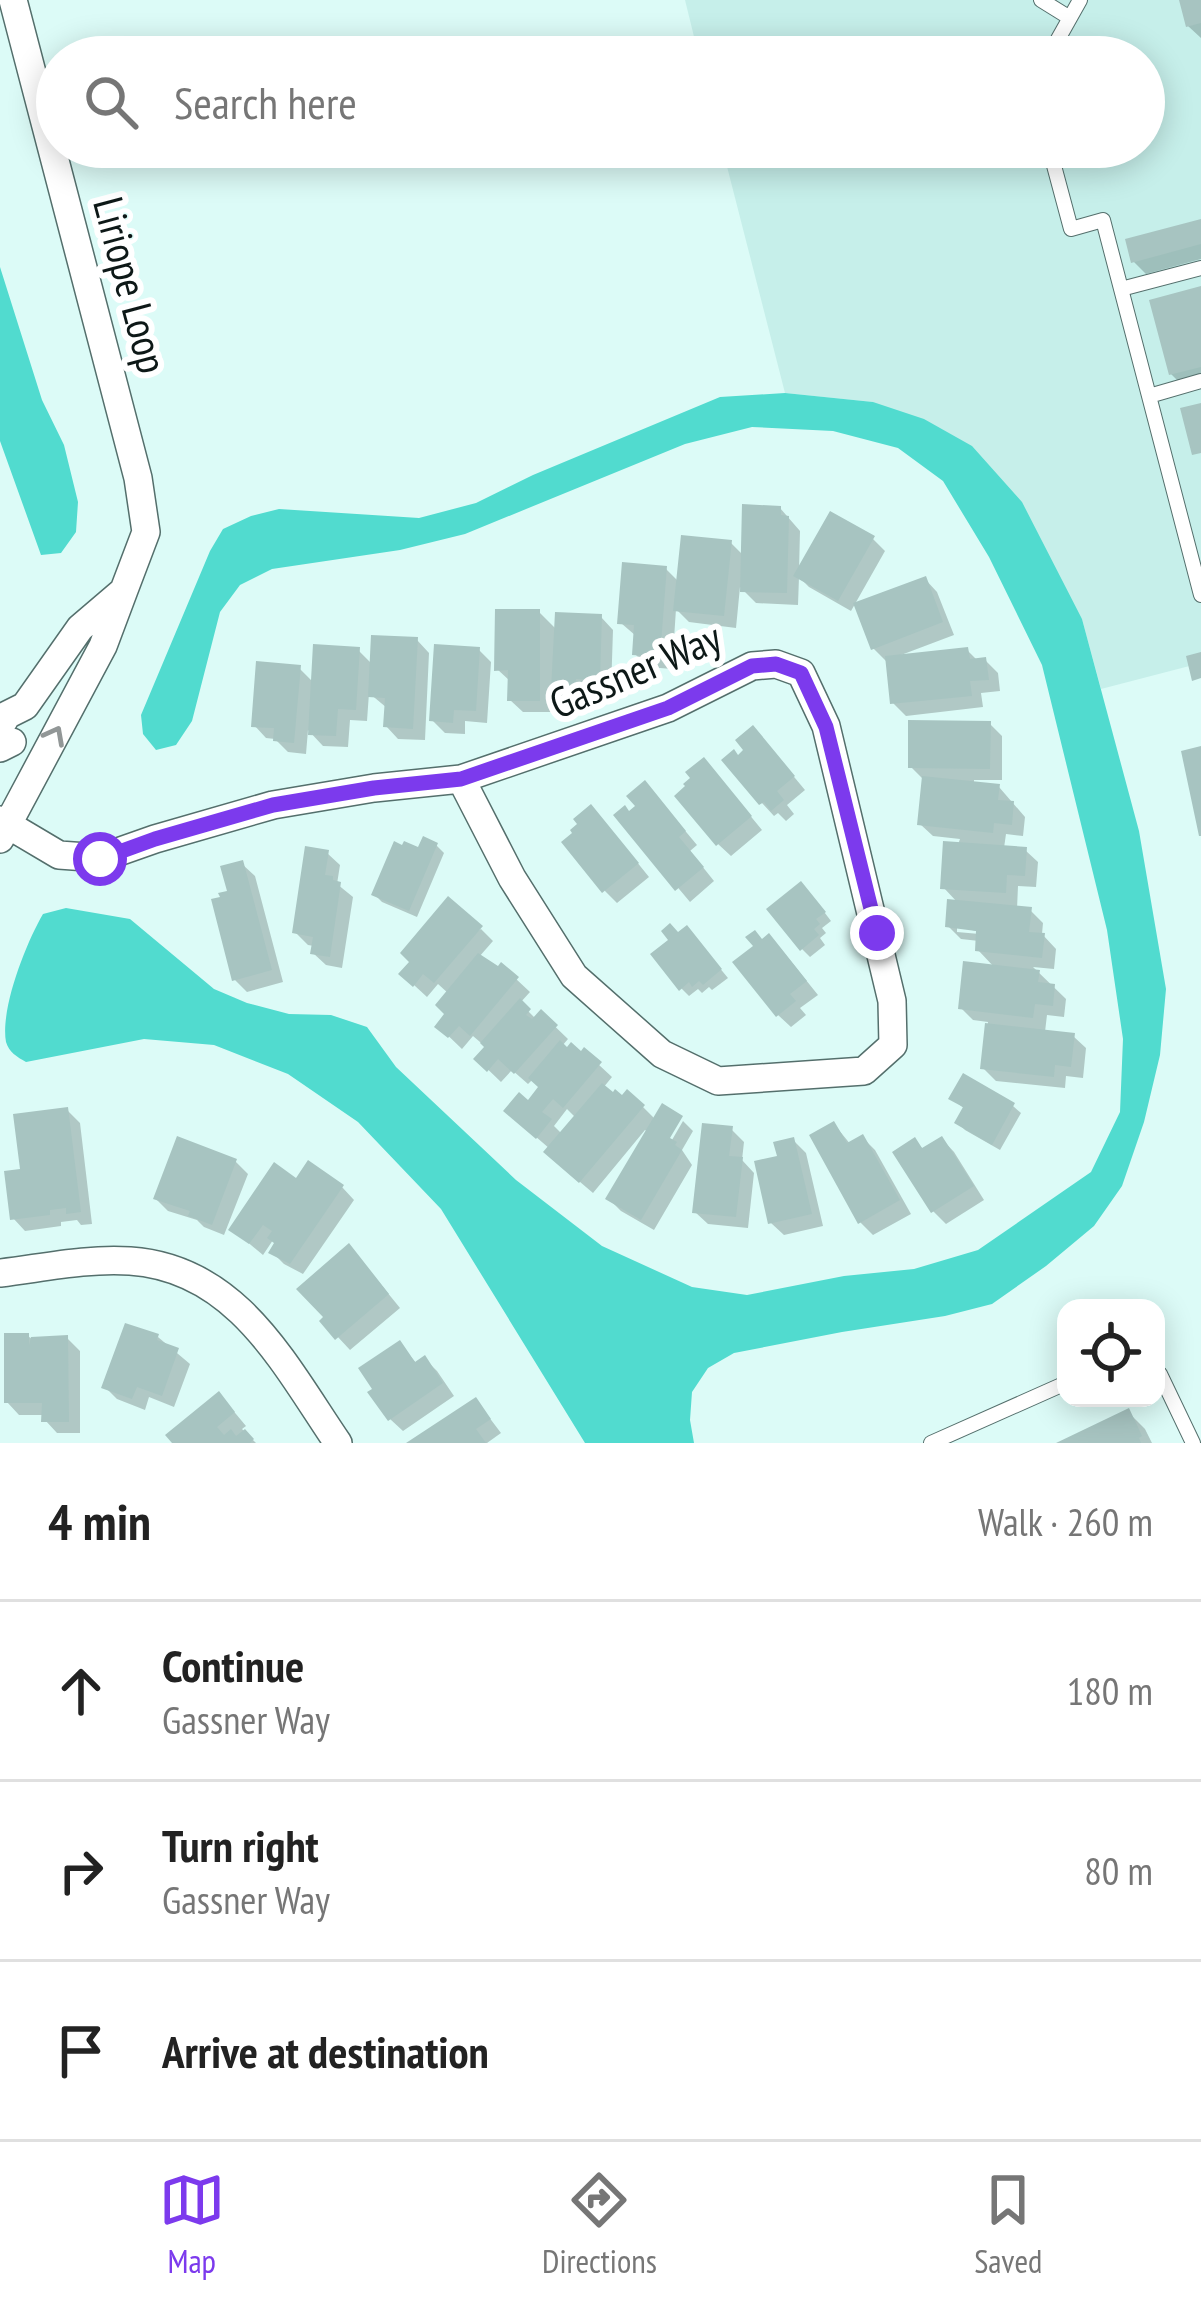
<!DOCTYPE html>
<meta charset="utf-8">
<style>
body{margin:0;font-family:"PT Sans Narrow",sans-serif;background:#f2f2f2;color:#222}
.controls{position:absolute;right:36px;bottom:36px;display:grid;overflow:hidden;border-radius:24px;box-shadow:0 6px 30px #0003}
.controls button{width:108px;height:108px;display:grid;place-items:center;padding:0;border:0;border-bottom:3px solid #e0e0e0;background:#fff;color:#222;font:60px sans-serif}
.stop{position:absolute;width:36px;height:36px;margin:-27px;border:9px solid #7c3aed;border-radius:50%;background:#fff}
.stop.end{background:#7c3aed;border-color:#fff;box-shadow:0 3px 12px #0008}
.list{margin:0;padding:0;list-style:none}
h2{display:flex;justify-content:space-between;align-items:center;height:156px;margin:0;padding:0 48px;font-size:51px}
h2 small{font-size:39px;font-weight:400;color:#767676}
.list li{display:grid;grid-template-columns:78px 1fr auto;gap:36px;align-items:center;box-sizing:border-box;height:180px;padding:0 48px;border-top:3px solid #e0e0e0}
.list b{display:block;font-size:45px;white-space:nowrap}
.list p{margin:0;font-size:39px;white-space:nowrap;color:#767676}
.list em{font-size:39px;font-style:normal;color:#767676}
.icon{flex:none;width:66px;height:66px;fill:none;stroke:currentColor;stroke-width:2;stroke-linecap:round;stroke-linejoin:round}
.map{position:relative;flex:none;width:1201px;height:1443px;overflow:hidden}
.search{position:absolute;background:#fff;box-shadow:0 6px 30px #0003;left:36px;right:36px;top:36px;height:132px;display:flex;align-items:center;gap:30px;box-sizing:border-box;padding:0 42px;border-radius:66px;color:#767676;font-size:45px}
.sheet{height:696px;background:#fff}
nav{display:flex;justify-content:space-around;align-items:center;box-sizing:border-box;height:168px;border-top:3px solid #e0e0e0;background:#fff;font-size:33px;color:#767676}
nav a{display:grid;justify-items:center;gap:6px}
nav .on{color:#7c3aed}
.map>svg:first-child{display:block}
.built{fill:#c6efea}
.water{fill:#51dbcf}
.shadow{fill:#0003;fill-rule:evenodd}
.building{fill:#a7c4c1}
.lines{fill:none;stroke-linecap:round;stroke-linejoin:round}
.service-casing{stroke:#546f6c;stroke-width:16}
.minor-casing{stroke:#546f6c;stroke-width:30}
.service{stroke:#fff;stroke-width:14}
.minor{stroke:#fff;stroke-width:27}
.oneway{stroke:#929797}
.route{stroke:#7c3aed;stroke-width:15}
.labels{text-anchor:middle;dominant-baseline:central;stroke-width:12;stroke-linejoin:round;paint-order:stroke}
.street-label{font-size:42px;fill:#0d1817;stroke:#fff}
</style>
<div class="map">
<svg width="1201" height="1443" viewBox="0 0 1201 1443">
<rect width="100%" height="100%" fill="#dcfbf7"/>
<path class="built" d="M685,0H1201V663L1101,689L1082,619L873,402L785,393L722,147H1144V57H699Z"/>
<path class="water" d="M0,267L42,400L64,445L78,502L76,532L61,553L41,555L0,441Z
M785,393L873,402L924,419L972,446L1022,502L1082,619L1139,831L1166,989L1160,1055L1144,1122L1122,1186L1094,1226L1046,1266L992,1304L945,1316L842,1332L734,1353L708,1368L692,1392L690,1420L694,1443H585L441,1209L358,1122L288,1074L214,1045L144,1039L26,1062C17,1057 9,1052 6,1042C0,1009 26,943 43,914L66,908L130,919L214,989L247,1003L289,1014L331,1015L367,1027L396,1067L516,1180L602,1246L692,1287L747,1295L844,1276L914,1269L978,1250L1091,1172L1120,1112L1123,1039L1107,930L1042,665L989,557L943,481L898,448L833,431L752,427L685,444L465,534L400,550L272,569L240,585L220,612L192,721L176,745L156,750L143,734L141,715L210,551L223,529L251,516L279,509L419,518L476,503L533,475L720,397Z"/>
<path class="shadow" d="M1182,0H1201V38L1188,26Z
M1201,222V259L1146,274L1133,261Z
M1201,289V388L1188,391L1171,374Z
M780,508L800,531L799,571L873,539L885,551L851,611L809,587L799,577L798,605L756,603L740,587L736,628L689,622L676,609L672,669L648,667L635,654L636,636L621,623L666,569L679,582L731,543L744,556Z
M925,579L937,592L954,635L901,655L967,650L978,661L985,660L998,673L1000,691L981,693L983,707L906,716L893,703L886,661L873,648Z
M539,612L557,630L601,617L613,630L611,691L587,690V702H567L551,686V712H523L510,700L511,682L497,669Z
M417,640L429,653L425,740L398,739L386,726L387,708L369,693L367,721L350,720L348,747L323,746L308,730L306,754L288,752L275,739L266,738L254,725L299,668L314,683L358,650L373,665Z
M479,650L491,662L487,723L465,721V734L445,733L432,720Z
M990,724L1002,736V780H974V784L999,787L1025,817L1023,836L1006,834L1004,848L1025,850L1038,862L1036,887L1018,886L1017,909L1030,910L1043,923L1042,934L1056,949L1054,969L1033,967L1066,999L1064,1017L1047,1015L1045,1032L1073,1036L1086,1048L1083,1078L1066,1076L1065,1088L996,1081L983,1068L988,1022L973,1020L961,1008L995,968L978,950L979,941L961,939L948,926L958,903L943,887L960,839L933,836L920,824L925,781L911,767ZM957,926L991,935L957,932Z
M765,742L805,790L787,805L794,814L786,821L778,813L774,816L762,803L738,758Z
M716,774L762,830L731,856L718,844Z
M657,797L697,845L690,851L714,881L690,902L617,815L630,814Z
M603,820L649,877L617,903L605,891Z
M436,845L444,853L417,917L382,902L374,894L404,849L419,851Z
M327,853L340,865L337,884L353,897L342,968L326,965L313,953L314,946L308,945L295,932Z
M242,864L255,876L283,982L247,992L234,979Z
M809,892L831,921L822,928L826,933L820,938L825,945L810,957L802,949Z
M481,929L493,941L479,957L499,970L502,966L530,992L520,1003L536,1019L541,1013L568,1039L562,1046L581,1055L584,1051L612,1077L603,1088L643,1107L656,1120L660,1149L665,1152L683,1121L693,1131L682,1150L692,1165L654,1230L621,1211L609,1199L648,1132L645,1130L593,1193L559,1164L550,1149L520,1123L528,1104L542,1088L533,1079L528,1084L512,1070L501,1082L477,1059L487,1048L473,1036L462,1049L438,1026L448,1014L449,994L438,984L427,997L402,974ZM567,1109L576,1118L562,1134L554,1126Z
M678,936L694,937L728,978L712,990L709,987L702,993L698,989L689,996L681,988L673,940Z
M763,942L781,949L818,995L800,1008L806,1015L791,1027L778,1015L757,946Z
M952,1099L1013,1106L1021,1113L1000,1150L965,1130L957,1122L965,1109Z
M67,1110L80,1123L92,1224L81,1225L77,1220L61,1222V1226L25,1231L13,1218L23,1172Z
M834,1124L851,1145L863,1138L875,1150L911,1214L873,1235L860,1222Z
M731,1129L744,1142L742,1160L754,1173L748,1228L708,1224L695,1212Z
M942,1139L954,1152L984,1200L946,1224L933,1211L915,1141L924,1150Z
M793,1140L806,1153L823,1226L784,1235L771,1223Z
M235,1161L248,1174L224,1235L204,1227L197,1220L168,1211L156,1199Z
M297,1182L342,1187L354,1200L303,1274L284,1264L272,1252L277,1244L273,1240L263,1255L232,1229Z
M361,1260L400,1308L350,1350L323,1321Z
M28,1336L33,1340L67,1338L80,1351V1433H57L45,1420V1415H19L7,1402Z
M158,1337L190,1364L174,1407L149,1397L145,1410L117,1399L105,1387Z
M400,1344L417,1364L425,1359L437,1371L454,1396L403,1431L390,1419Z
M476,1400L501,1433L487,1443H411Z
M231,1408L246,1426L242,1429L256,1443H176Z
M1128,1412L1145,1429L1152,1443H1063Z"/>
<path class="building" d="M1179,0H1201V23L1186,27Z
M1201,219V244L1131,263L1125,239Z
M1201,286V367L1169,375L1149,300Z
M1201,403V453L1192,455L1180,408Z
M742,504L781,506V515L789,516L787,593L740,592Z
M830,511L875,536L838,601L793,576Z
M681,535L732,540L724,616L673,611Z
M622,562L667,566L660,657L632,655L634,625L617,624Z
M926,576L943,622L871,650L853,603Z
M495,609H540V701H507L508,670L494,671Z
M555,612L602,614L600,680L576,679L575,691L551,690Z
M371,635L418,637L413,729L383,727L385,698L368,697Z
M313,644L360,647L356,710L338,709L336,736L308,735Z
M434,644L480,647L476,711L454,710L453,723L429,721Z
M968,647L970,659L986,657L989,680L970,681L972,696L890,704L885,656Z
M1201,652V678L1192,681L1186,656Z
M256,661L301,665L294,743L273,741L274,728L251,727Z
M908,720L991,721L990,769L908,768Z
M753,725L795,776L777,791L784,800L771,811L764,802L759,805L721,760L734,749L738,755L743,750L735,740Z
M1201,746V836H1199L1181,751Z
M704,757L752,816L716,846L674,796L685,786L683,784L690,778L685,772Z
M922,776L1000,784L998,800L1014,801L1012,825L994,823L993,833L917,825Z
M645,780L686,831L679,837L704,867L675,891L613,815L625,805L629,811L635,806L626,796Z
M591,804L639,863L602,893L561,842L572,833L570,830L577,824L573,819Z
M423,836L438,843L409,911L371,895L394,841L402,845L404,841L418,847Z
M943,841L1027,847L1025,876L1007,875L1006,893L940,889Z
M305,846L329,850L325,875L333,876V880L341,882L330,957L310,954L313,937L292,933Z
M243,860L272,970L232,981L211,899L220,897L218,893L227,891L220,866Z
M801,881L826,912L816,919L820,924L814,929L819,935L800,951L766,909Z
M448,896L483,926L434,983L423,974L413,987L398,974L409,962L400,953Z
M947,899L1032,907L1029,932L1045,933L1042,958L975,951L976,931L945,927Z
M670,923L678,932L687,925L722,969L703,985L699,981L692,987L689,982L679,991L650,954L668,940L661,931Z
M755,930L762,939L769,933L807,981L790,994L796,1001L776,1017L732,962L753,946L745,937Z
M478,953L498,966L501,962L519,977L470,1036L459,1026L448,1038L434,1027L444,1014L435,1005Z
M963,961L1040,970L1038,982L1055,984L1053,1006L1035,1004L1033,1018L958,1009Z
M520,998L531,1009L526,1015L532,1019L541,1009L558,1025L514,1074L498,1059L487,1072L473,1059L484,1047L480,1043Z
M985,1023L1075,1033L1071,1067L1055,1065L1054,1077L980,1069Z
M560,1040L567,1047L571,1042L581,1051L584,1047L602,1062L563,1108L553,1099L542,1112L552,1119L536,1139L503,1111L519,1092L528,1100L538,1087L528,1078Z
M963,1073L1015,1103L992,1145L954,1123L963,1107L948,1099Z
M602,1083L613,1092L615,1089L622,1095L627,1089L645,1105L579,1183L543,1152Z
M662,1103L683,1116L670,1138L677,1142L675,1145L682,1150L641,1220L605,1199Z
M68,1107L81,1212L66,1214V1208L50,1210V1215L10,1220L4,1171L20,1169L13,1114Z
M834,1121L847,1143L863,1134L900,1200L858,1224L809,1135Z
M702,1123L733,1126L729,1156L743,1157L736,1217L692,1213Z
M177,1136L237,1159L212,1225L188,1216L190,1211L153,1199Z
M942,1136L974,1186L931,1213L892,1152L915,1137L922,1148Z
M794,1137L812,1214L768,1224L754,1161L777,1156L773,1142Z
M308,1160L344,1185L290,1264L268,1253L274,1243L267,1238L272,1231L263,1225L249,1244L228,1230L274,1162L296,1178Z
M349,1243L389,1294L335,1340L319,1321L323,1317L296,1289Z
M125,1323L159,1334L157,1340L179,1348L162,1396L137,1387L132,1399L101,1388Z
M4,1333H29V1345L31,1337L68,1335L69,1422H41L42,1403H4Z
M400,1340L415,1362L425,1355L443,1383L388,1421L367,1392L372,1389L358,1368Z
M219,1391L235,1412L217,1427L224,1435L231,1429L236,1436L245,1429L254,1439L250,1443H172L165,1435Z
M476,1397L491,1419L476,1429L486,1443H406Z
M1129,1408L1142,1436L1139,1438L1141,1443H1056Z"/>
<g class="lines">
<defs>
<path id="service" d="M1041,0L1070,18
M1048,57L1080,0
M1049,147L1071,229L1103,220L1201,595
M1121,289L1201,268
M1149,396L1201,381
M1156,1372L1160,1374L1193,1443
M931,1443L1066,1383"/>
<path id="minor" d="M776,664L801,673L826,726L892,1001L893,1045L864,1071L718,1081L662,1054L574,976L512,878L461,779L668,708L752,666Z
M0,727L7,715L25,706L80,628L121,593
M0,748L12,742
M0,820L59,855L101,858L155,839L273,805L374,788L461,779
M0,839L103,646L124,590L146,532L138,478L13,0
M0,1273C42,1268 87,1258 130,1261C237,1268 284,1364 338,1443"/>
</defs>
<use href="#service" class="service-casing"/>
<use href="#minor" class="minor-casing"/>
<use href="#service" class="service"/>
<use href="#minor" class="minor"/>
</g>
<defs><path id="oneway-chevron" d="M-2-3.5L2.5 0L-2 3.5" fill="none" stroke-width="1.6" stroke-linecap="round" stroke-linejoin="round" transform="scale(3)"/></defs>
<use class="oneway" href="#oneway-chevron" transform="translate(55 735) rotate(-62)"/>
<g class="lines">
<path class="route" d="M100,859L155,839L273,805L374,788L461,779L668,708L752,666L776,664L801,673L826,727L877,933"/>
</g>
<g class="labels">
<g class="street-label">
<text transform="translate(131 285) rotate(75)">Liriope Loop</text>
<text transform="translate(635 670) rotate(-23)">Gassner Way</text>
</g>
</g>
</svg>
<div class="controls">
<button><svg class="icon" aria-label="locate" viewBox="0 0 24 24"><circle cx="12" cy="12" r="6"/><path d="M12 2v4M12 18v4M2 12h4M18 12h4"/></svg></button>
</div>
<div class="stop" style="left:100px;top:859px"></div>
<div class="stop end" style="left:877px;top:933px"></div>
<div class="search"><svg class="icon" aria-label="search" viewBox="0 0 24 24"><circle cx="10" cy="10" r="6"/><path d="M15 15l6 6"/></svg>Search here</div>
</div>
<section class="sheet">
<h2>4 min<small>Walk · 260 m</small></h2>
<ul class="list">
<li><svg class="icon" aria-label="ahead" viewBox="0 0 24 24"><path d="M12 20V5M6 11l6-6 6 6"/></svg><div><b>Continue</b><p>Gassner Way</p></div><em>180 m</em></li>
<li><svg class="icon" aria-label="right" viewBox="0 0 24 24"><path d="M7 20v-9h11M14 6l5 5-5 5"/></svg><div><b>Turn right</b><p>Gassner Way</p></div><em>80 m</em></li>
<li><svg class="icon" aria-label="arrive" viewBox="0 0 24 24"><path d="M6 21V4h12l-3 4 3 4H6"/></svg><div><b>Arrive at destination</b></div></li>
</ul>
</section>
<nav>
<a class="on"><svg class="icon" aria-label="map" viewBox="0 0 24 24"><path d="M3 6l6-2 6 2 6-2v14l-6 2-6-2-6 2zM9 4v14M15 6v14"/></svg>Map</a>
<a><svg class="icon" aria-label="directions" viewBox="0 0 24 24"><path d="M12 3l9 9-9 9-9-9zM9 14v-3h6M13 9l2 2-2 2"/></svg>Directions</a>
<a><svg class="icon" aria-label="saved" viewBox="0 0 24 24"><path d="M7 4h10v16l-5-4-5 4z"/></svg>Saved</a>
</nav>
